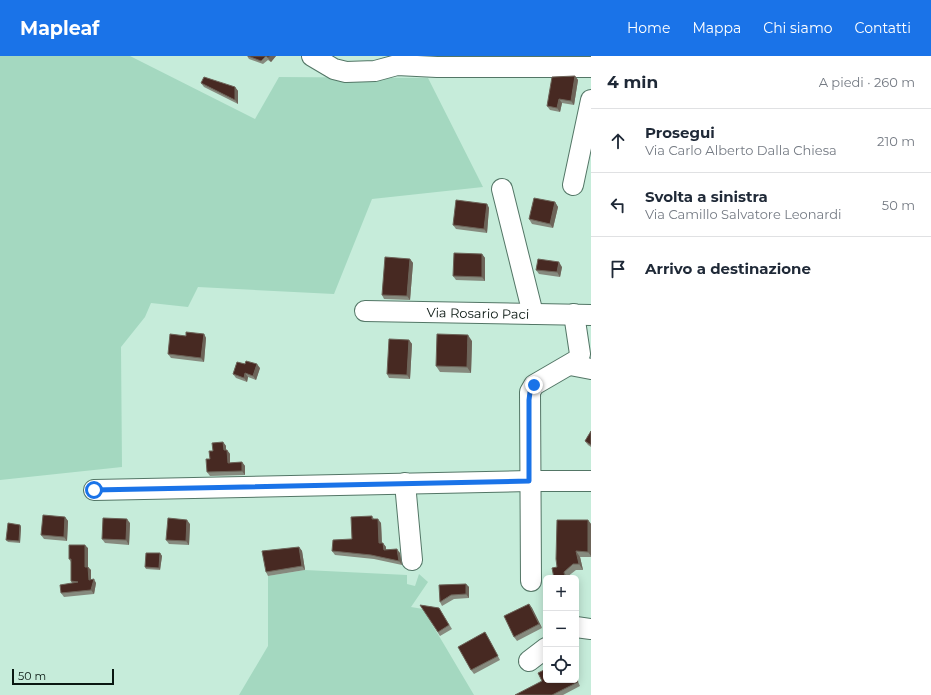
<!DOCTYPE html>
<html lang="it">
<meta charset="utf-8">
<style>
body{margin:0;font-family:Montserrat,sans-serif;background:#f6f6f7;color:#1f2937}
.controls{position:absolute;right:12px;bottom:12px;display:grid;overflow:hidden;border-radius:6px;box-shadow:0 2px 10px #0003}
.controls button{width:36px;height:36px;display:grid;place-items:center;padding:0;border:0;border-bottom:1px solid #e0e1e3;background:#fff;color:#1f2937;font:20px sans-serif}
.scale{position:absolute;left:12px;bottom:10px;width:102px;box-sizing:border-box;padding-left:4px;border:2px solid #091711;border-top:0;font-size:11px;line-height:14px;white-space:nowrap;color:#091711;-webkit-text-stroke:3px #c6ecda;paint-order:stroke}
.stop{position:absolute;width:12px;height:12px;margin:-9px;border:3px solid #1a73e8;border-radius:50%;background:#fff}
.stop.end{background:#1a73e8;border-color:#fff;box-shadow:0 1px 4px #0008}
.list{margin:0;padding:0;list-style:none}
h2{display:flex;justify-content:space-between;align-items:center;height:52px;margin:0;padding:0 16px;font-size:17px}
h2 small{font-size:13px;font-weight:400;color:#747a83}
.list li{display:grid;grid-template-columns:26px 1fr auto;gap:12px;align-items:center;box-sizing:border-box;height:64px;padding:0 16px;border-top:1px solid #e0e1e3}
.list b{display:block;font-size:15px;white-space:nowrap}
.list p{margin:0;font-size:13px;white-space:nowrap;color:#747a83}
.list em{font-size:13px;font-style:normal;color:#747a83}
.icon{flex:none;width:22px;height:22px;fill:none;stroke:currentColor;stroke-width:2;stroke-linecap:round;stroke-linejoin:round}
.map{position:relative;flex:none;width:591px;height:639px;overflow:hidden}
header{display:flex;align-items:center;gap:24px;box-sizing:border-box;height:56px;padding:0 20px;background:#1a73e8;color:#fff}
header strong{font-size:19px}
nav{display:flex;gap:22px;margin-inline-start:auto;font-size:14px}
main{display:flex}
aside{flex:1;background:#fff}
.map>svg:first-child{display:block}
.green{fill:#a4d8c0}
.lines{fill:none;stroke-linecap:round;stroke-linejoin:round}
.minor-casing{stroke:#537666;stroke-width:22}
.minor{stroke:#fff;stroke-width:20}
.wall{fill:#868a7e}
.shaded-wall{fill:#6d6459}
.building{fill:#472922;stroke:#6d6459}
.route{stroke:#1a73e8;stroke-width:5}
.labels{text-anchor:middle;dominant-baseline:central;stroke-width:4;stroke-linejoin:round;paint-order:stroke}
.street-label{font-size:13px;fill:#091711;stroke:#c6ecda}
</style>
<header>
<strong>Mapleaf</strong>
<nav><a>Home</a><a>Mappa</a><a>Chi siamo</a><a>Contatti</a></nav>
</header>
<main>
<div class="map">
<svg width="591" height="639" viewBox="0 0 591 639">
<rect width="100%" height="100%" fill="#c6ecda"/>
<path class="green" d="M0,0H130L255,63L279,21L428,22L483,131L372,143L334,238L198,231L188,251L151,247L145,261L121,291L122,411L0,424Z
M305,514L407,519V528L415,530L419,518L428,526L411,551L423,553L474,639H239L268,590V520Z"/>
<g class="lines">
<defs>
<g id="minor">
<path d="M312,0L334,13L346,16L375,15L397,9L437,11H591"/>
<path d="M573,129L591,44"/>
<path d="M502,133L533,258"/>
<path id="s1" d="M365,255L591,259"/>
<path d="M570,309L591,313"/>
<path d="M405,427L412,504"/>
<path d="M94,434L529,425H591"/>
<path d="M531,525L530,336L534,329L577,304L580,298L574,258"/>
<path d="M576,571L591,573"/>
<path d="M529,605L546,592"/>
</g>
</defs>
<use href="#minor" class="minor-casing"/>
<use href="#minor" class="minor"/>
</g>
<path class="wall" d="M247,0H276L271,6L268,4L263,8L249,3Z
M575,20L578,24L574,49L562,47L560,56L550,54L547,50Z
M201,27L235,31L238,35V48L204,31Z
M555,146L558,151L553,172L532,168L529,163Z
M487,148L489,152L487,177L456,173L453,169Z
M482,198L485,202V225L456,224L453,220Z
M410,203L413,207L410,244L384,243L382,239Z
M562,211L560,221L539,218L536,214Z
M204,278L206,282L204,306L171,302L168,298Z
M409,284L412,288L410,323L389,322L387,318Z
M472,285L471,317L440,316L436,310Z
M260,312L256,324L248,321L247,326L236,322L233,318Z
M591,375V391L588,389L585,385Z
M223,386L226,390V394H227L230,398V407L242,406L245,410V419L210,420L207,416L210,403L213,395Z
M372,460L374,463L381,467L382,487L386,491V493L400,497L402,509L374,503L335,499L332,495L352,483Z
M65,461L68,465L67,485L44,483L41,479Z
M588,464L591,468V501H580L583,514H576L567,521V522H554L557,511Z
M130,467L129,489L105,487L102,483Z
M190,468L189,489L169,488L166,484Z
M20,469L21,471L20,487L8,486L6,484Z
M299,491L302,495L305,514L268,520L266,516Z
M88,492V511L91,514V523L96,527L94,538L64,541L61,537L72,527L71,525V506L69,503Z
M160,497L162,500L160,514L146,513L145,511Z
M466,528L469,531V542L454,543L442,550L440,546Z
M529,548L532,552L542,572L517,585L514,581Z
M420,549L439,552L452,573L440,580Z
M488,581L500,604L474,618L471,614Z
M576,621L580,630L563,639H515L576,624Z"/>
<path class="shaded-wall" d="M271,0H276L271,6L268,2Z
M575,20L578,24L574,49L571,45Z
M235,31L238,35V48L235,44Z
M559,43L562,47L560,56L557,52Z
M555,146L558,151L553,172L550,168Z
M487,148L489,152L487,177L484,173Z
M482,198L485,202V225L482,221Z
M410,203L413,207L410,244L407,240Z
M559,206L562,211L560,221L557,216Z
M204,278L206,282L204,306L201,302Z
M468,279L472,285L471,317L467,311Z
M409,284L412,288L410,323L407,319Z
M257,308L260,312L256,324L253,320Z
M245,317L248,321L247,326L244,322Z
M223,386L226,390V398L224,394Z
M227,394L230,398V411L228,407Z
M242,406L245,410V419L242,415Z
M65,461L68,465L67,485L64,481Z
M127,463L130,467L129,489L126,484Z
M378,463L381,467L382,491L379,487Z
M187,464L190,468L189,489L186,485Z
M588,464L591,468V500L588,496Z
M20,469L21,471L20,487L19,485Z
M383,487L386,491V498L384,494Z
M85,489L88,492V515L85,511Z
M299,491L302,495L305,514L302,510Z
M397,493L400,497L402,509L399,505Z
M576,495L580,501L583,514L579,508Z
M160,497L162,500L160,514L159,512Z
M88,511L91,514V528L89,524Z
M564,516L567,521V522H565Z
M94,523L96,527L94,538L91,534Z
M466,528L469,531V542L466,538Z
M529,548L532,552L542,572L539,568Z"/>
<path class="building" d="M248,0H271L268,2L266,0L261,5Z
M575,20L571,45L559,43L557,52L547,50L552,21Z
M204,21L235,31V44L201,27Z
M534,142L555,146L550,168L529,163Z
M456,144L487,148L484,173L453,169Z
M454,197L482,198V221L453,220Z
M385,201L410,203L407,240L382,239Z
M538,203L559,206L557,216L536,214Z
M186,276L204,278L201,302L168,298L170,278L186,280Z
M437,278L468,279L467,311L436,310Z
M389,283L409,284L407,319L387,318Z
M246,305L257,308L253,320L245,317L244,322L233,318L237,306L245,308Z
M591,375V389L585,385Z
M223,386L224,394H227L228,407L242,406V415L207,416L206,403H210L209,395H213L212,387Z
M43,459L65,461L64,481L41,479Z
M372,460V463H378L379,487H383L384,494L397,493L399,505L371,499L332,495L333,484L352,483L351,461Z
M103,462L127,463L126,484L102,483Z
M168,462L187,464L186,485L166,484Z
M557,464H588V496L576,495L579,508H573L564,516L565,522H554L552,512L557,511L556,503Z
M8,467L20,469L19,485L6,484Z
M69,489H85V511H88L89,524L94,523L91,534L61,537L60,529L78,526L71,525V503H69Z
M299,491L302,510L266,516L262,495Z
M146,497H160L159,512L145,511Z
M466,528V538L451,539L440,546L439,529Z
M529,548L539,568L514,581L504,560Z
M420,549L439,552L449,569L438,576Z
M485,576L498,600L471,614L458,591Z
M546,613V624H576V623L578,626L552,639H515L542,625L538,617Z"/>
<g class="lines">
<path class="route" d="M94,434L529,425V344L530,336L534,329"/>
</g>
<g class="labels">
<g class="street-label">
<text stroke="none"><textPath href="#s1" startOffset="113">Via Rosario Paci</textPath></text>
</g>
</g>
</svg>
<div class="controls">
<button>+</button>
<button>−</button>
<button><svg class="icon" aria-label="locate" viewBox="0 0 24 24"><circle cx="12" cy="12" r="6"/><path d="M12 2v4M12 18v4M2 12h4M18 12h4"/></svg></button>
</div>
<div class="scale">50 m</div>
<div class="stop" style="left:94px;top:434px"></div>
<div class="stop end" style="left:534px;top:329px"></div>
</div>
<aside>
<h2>4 min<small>A piedi · 260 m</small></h2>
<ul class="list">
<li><svg class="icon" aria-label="ahead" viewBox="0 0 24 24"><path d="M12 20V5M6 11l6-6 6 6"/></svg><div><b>Prosegui</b><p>Via Carlo Alberto Dalla Chiesa</p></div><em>210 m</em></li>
<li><svg class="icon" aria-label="left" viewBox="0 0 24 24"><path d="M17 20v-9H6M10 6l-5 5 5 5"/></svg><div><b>Svolta a sinistra</b><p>Via Camillo Salvatore Leonardi</p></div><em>50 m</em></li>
<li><svg class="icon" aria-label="arrive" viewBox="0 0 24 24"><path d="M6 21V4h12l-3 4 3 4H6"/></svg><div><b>Arrivo a destinazione</b></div></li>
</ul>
</aside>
</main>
